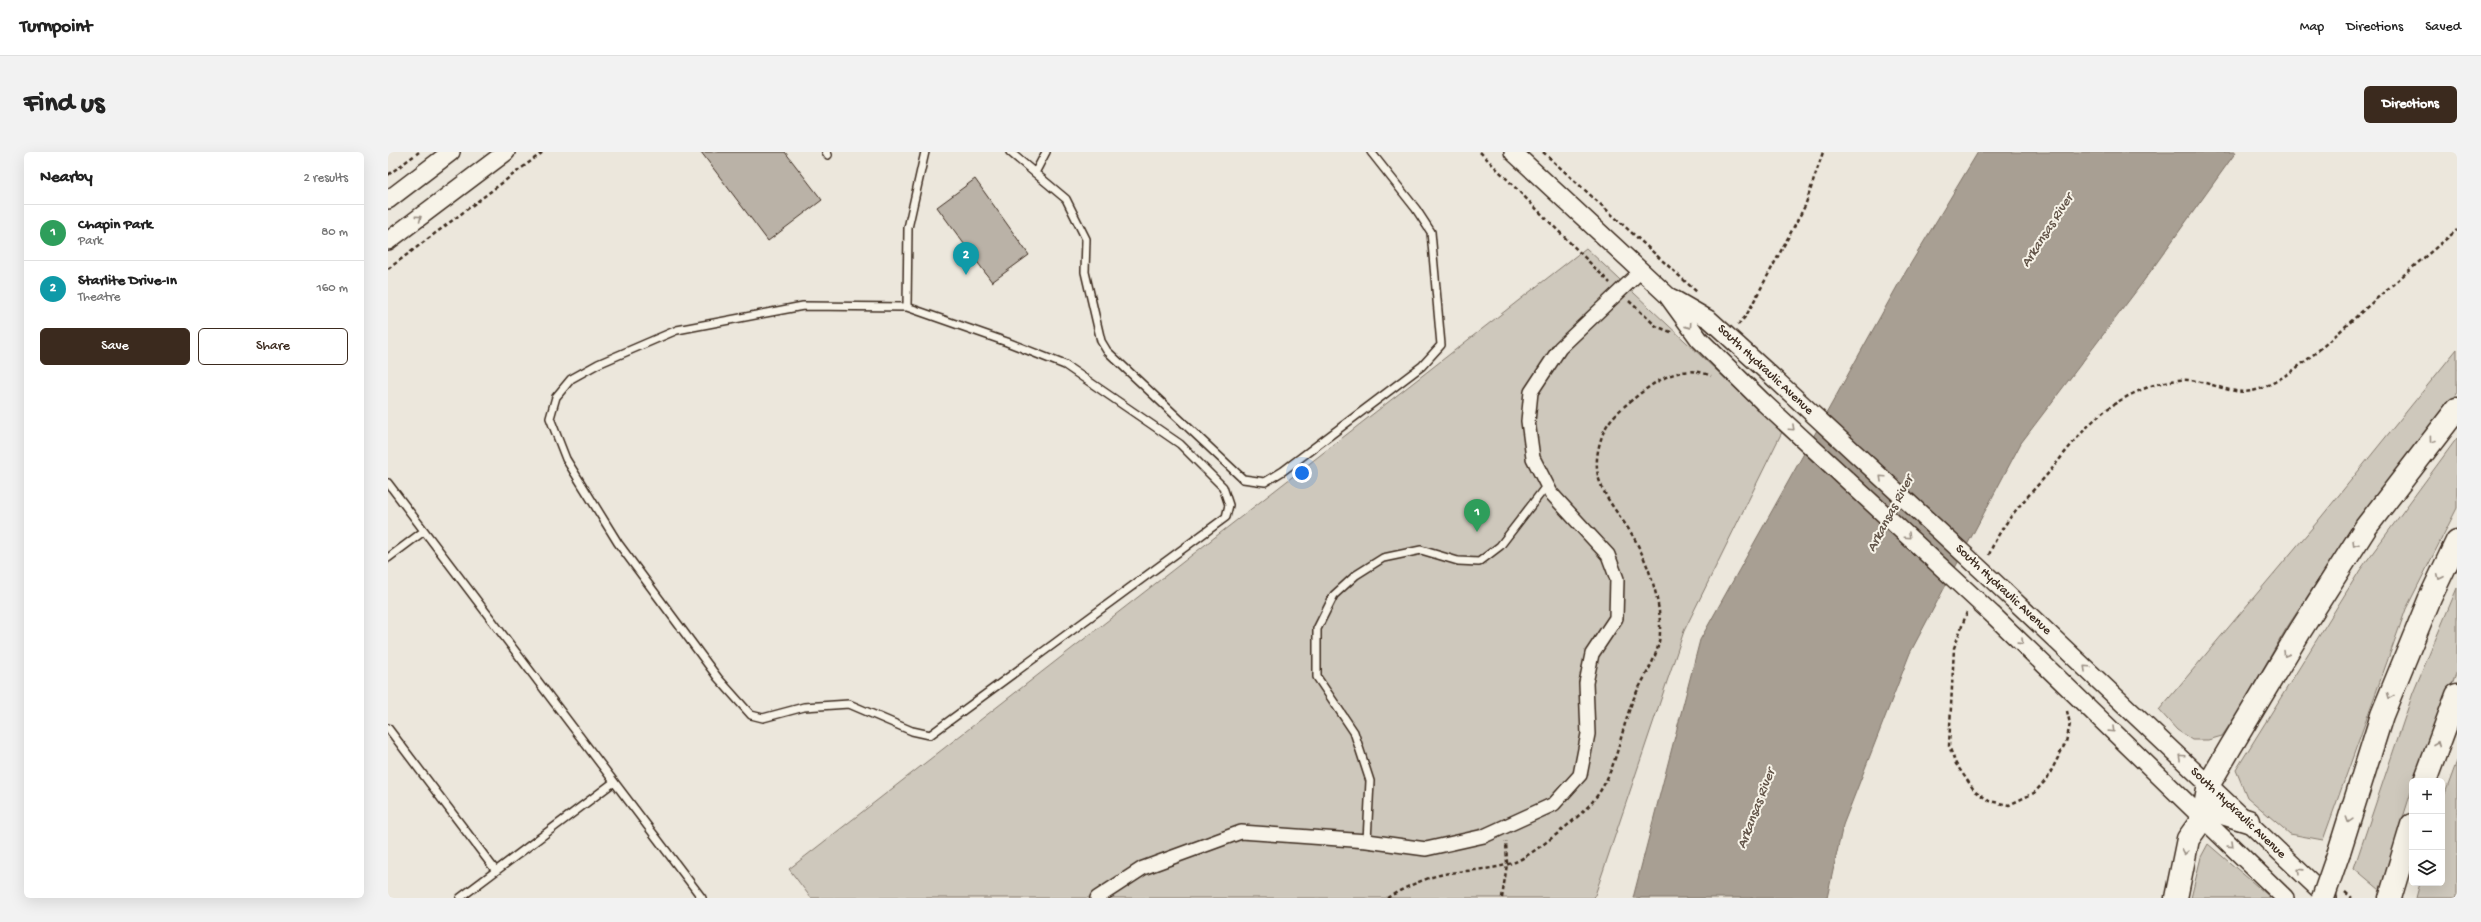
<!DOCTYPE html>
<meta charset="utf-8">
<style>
body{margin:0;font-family:"Gochi Hand",sans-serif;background:#f2f2f2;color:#222}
.controls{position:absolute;right:12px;bottom:12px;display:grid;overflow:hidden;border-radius:6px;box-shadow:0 4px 16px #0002}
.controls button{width:36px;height:36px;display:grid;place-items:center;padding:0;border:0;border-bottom:1px solid #e0e0e0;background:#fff;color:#222;font:20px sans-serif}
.you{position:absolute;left:914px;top:321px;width:14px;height:14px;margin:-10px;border:3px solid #fff;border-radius:50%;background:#1a73e8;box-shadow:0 0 0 6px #1a73e833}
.badge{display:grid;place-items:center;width:26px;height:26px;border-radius:50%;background:#3b2a1e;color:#fff;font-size:13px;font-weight:700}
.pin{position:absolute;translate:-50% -33px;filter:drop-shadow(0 1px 2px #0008)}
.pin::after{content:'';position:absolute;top:21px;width:14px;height:12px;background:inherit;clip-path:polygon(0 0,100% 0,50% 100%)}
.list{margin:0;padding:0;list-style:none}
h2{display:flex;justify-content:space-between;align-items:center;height:52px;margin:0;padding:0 16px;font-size:17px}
h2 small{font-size:13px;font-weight:400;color:#767676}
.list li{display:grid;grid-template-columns:26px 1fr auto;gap:12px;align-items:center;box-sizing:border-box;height:56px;padding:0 16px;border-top:1px solid #e0e0e0}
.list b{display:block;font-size:15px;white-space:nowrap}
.list p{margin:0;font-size:13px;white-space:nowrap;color:#767676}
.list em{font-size:13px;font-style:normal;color:#767676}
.actions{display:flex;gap:8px;padding:12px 16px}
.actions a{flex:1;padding:9px 0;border:1px solid #3b2a1e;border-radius:6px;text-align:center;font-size:14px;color:#3b2a1e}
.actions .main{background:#3b2a1e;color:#fff}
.icon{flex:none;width:22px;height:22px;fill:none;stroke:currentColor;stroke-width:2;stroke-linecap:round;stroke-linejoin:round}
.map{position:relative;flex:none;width:2069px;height:746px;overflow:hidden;border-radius:6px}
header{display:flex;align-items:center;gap:24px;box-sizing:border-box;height:56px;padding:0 20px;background:#fff;border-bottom:1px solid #e0e0e0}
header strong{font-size:19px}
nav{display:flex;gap:22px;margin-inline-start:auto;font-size:14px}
.intro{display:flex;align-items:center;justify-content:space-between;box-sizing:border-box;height:96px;padding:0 24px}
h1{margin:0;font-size:28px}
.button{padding:10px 18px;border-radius:6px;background:#3b2a1e;color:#fff;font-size:14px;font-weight:700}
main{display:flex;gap:24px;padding:0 24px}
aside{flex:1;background:#fff;border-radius:6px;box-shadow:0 4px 16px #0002}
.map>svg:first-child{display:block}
.green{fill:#cec8bc;stroke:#84796d}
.water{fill:#a89f93;stroke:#7c7064}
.building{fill:#bab2a7;stroke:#3b2a1e}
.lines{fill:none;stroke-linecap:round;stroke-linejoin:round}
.service-casing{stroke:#3b2a1e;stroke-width:10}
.minor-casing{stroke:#3b2a1e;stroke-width:16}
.tertiary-casing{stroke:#3b2a1e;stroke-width:20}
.motorway-casing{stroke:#3b2a1e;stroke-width:25}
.path{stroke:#3b2a1e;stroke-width:2.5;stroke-dasharray:4 3;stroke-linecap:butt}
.service{stroke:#f7f3e8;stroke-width:7}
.minor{stroke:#f7f3e8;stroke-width:13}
.tertiary{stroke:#f7f3e8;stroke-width:17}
.motorway{stroke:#f7f3e8;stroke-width:22}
.tertiary-bridge-casing{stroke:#3b2a1e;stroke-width:20;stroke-linecap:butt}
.motorway-bridge-casing{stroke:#3b2a1e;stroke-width:25;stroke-linecap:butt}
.tertiary-bridge{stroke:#f7f3e8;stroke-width:17}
.motorway-bridge{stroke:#f7f3e8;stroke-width:22}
.oneway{stroke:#998e83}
.labels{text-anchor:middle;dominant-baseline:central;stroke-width:4;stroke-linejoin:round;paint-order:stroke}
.street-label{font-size:13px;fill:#3b2a1e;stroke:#f7f3e8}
.water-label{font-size:14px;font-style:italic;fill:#615347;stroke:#f7f3e8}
</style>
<header>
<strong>Turnpoint</strong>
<nav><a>Map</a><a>Directions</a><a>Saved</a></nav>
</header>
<div class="intro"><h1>Find us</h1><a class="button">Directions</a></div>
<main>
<aside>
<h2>Nearby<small>2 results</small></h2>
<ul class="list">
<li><span class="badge" style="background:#2e9e5b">1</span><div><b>Chapin Park</b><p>Park</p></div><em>80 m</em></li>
<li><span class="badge" style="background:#0f9aa8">2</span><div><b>Starlite Drive-In</b><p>Theatre</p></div><em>160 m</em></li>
</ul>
<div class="actions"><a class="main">Save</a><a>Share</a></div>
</aside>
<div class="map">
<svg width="2069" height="746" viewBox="0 0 2069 746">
<rect width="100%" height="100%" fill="#ece7dc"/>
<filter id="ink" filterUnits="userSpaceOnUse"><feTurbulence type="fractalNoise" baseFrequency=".025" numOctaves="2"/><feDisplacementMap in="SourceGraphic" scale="8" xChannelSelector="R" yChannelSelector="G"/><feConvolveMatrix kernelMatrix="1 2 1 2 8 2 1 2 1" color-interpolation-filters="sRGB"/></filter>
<g filter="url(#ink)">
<path class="green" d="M1198,96L1394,280L1296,479L1206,746H423L401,717Z
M2069,197V242L2013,312L1955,390L1898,477L1849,562L1834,584L1820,588H1804L1789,578L1771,558L1930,369Z
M2069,286V356L2018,457L1935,688L1902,682L1859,645L1848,618L1972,418Z
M2069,436V519L2027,629H2024V637L1992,738L1966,716L2025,541Z
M2069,609V746H2028L2032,731H2054V650Z
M1820,692L1883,746H1803L1813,705Z"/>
<path class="water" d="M1590,0H1848L1752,134L1633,291L1522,501L1455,673L1439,746H1245L1312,488L1511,131Z"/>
<path class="building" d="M313,0H397L434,48L380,89Z
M587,27L641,103L604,130L549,55Z"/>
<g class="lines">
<defs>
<path id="service" d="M438,0L440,3
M622,0L678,47L698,87L697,120L713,189L719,199L855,327L877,330L895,319L1034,214L1053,193L1043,80L1028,57L983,0
M647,21L658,0
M415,154L519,155L619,190L677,213L792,292L835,335L841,353L838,365L542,583L524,579L461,552L416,555L375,566L363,563L330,526L230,391L178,307L162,266L168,245L183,227L210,212L289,178Z
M519,155L520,76L537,0
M0,331L314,746
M0,406L36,379
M0,576L108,719
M979,689L982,629L966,580L929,525V477L946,443L968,423L995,406L1033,398L1070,409L1091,410L1112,394L1159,333
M72,746L226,630"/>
<path id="minor" d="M709,746L755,716L853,680L979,689L1038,697L1096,684L1166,652L1192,623L1200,582L1198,531L1204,502L1228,466L1229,427L1220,403L1163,341L1145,306L1140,269L1143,240L1172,196L1253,119"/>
<g id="tertiary">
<path d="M1125,0L1279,143L1311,187L1375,250"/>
<path d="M0,48L63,0"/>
<path d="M0,89L118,0"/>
<path d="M1284,146L1322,168L1387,227"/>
<path id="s1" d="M1615,438L1940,746"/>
<path d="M1605,463L1897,746"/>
</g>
<path id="motorway" d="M2037,629L2069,543
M1815,666L1831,660L1860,669
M1951,700L1994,563L2042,446L2069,389
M1788,746L1800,687L1815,666L1821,632L1842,596L1912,479L1978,375L2069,257
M2002,746L2024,673"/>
</defs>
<use href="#service" class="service-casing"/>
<use href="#minor" class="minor-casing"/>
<use href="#tertiary" class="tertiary-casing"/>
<use href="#motorway" class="motorway-casing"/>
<path class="path" d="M1092,0L1222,131
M1155,0L1310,141
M0,23L31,0
M0,117L155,0
M1241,149L1268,174L1285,181
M1350,173L1358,164L1417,54L1435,0
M1601,403C1613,370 1641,344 1663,318C1679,298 1695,277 1714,261C1735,244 1772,226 1800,228C1830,230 1848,249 1879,234C1913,217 1942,188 1970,163C2003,134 2035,106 2069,78
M1579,460L1566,496L1561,594L1568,612L1586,638L1601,649L1621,653L1646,641L1659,627L1678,590L1682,572L1679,559
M1957,740L1964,746
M999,746C1012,738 1029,730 1044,725C1070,717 1101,720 1127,710C1146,702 1192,665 1205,649C1228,621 1231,586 1243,553C1252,529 1272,506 1272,479C1273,447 1260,411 1245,384C1233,364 1211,341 1209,317C1208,304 1211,291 1216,279C1222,266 1233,257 1244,248C1266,230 1293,210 1323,224
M1114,746L1119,712L1118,689"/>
<use href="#service" class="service"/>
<use href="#minor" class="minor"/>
<use href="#tertiary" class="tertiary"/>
<use href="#motorway" class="motorway"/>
<defs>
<path id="tertiary-bridge" d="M1387,227L1615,438
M1375,250L1605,463"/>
<path id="motorway-bridge" d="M1935,746L1951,700"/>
</defs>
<use href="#tertiary-bridge" class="tertiary-bridge-casing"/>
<use href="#motorway-bridge" class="motorway-bridge-casing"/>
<use href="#tertiary-bridge" class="tertiary-bridge"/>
<use href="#motorway-bridge" class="motorway-bridge"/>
</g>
<defs><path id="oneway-chevron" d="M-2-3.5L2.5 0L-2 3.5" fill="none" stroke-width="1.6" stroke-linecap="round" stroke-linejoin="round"/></defs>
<g class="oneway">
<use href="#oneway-chevron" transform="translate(31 66) rotate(-37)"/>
<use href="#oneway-chevron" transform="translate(1301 174) rotate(55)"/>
<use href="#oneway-chevron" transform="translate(1404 276) rotate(43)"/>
<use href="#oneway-chevron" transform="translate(2044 288) rotate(127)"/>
<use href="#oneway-chevron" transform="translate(1494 326) rotate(-137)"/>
<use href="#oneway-chevron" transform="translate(1520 384) rotate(43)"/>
<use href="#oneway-chevron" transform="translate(1967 392) rotate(123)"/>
<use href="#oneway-chevron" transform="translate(2052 425) rotate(115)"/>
<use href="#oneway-chevron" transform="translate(1633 490) rotate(44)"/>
<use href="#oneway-chevron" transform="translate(1898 502) rotate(121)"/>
<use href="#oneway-chevron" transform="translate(1698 516) rotate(-137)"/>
<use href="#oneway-chevron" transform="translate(2002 544) rotate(112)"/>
<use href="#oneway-chevron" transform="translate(1724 578) rotate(44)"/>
<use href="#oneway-chevron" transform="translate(2049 592) rotate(-68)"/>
<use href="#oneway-chevron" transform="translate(1793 605) rotate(-137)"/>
<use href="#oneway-chevron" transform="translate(1961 668) rotate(108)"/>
<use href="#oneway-chevron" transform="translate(1843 693) rotate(44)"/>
<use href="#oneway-chevron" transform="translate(1797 700) rotate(101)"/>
<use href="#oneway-chevron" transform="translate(1912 719) rotate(-136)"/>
</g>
</g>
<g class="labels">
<g class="street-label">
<text transform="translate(1377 218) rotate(43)">South Hydraulic Avenue</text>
<text transform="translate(1615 438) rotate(43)">South Hydraulic Avenue</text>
<text stroke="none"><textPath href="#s1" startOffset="324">South Hydraulic Avenue</textPath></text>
</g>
<g class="water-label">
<text transform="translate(1660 79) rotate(-57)">Arkansas River</text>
<text transform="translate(1503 362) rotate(-62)">Arkansas River</text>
<text transform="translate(1369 657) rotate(-69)">Arkansas River</text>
</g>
</g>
</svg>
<div class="controls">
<button>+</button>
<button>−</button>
<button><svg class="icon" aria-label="layers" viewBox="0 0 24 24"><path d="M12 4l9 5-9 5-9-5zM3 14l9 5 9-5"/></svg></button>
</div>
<div class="you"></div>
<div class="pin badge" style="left:1089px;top:380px;background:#2e9e5b">1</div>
<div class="pin badge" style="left:578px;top:123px;background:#0f9aa8">2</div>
</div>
</main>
